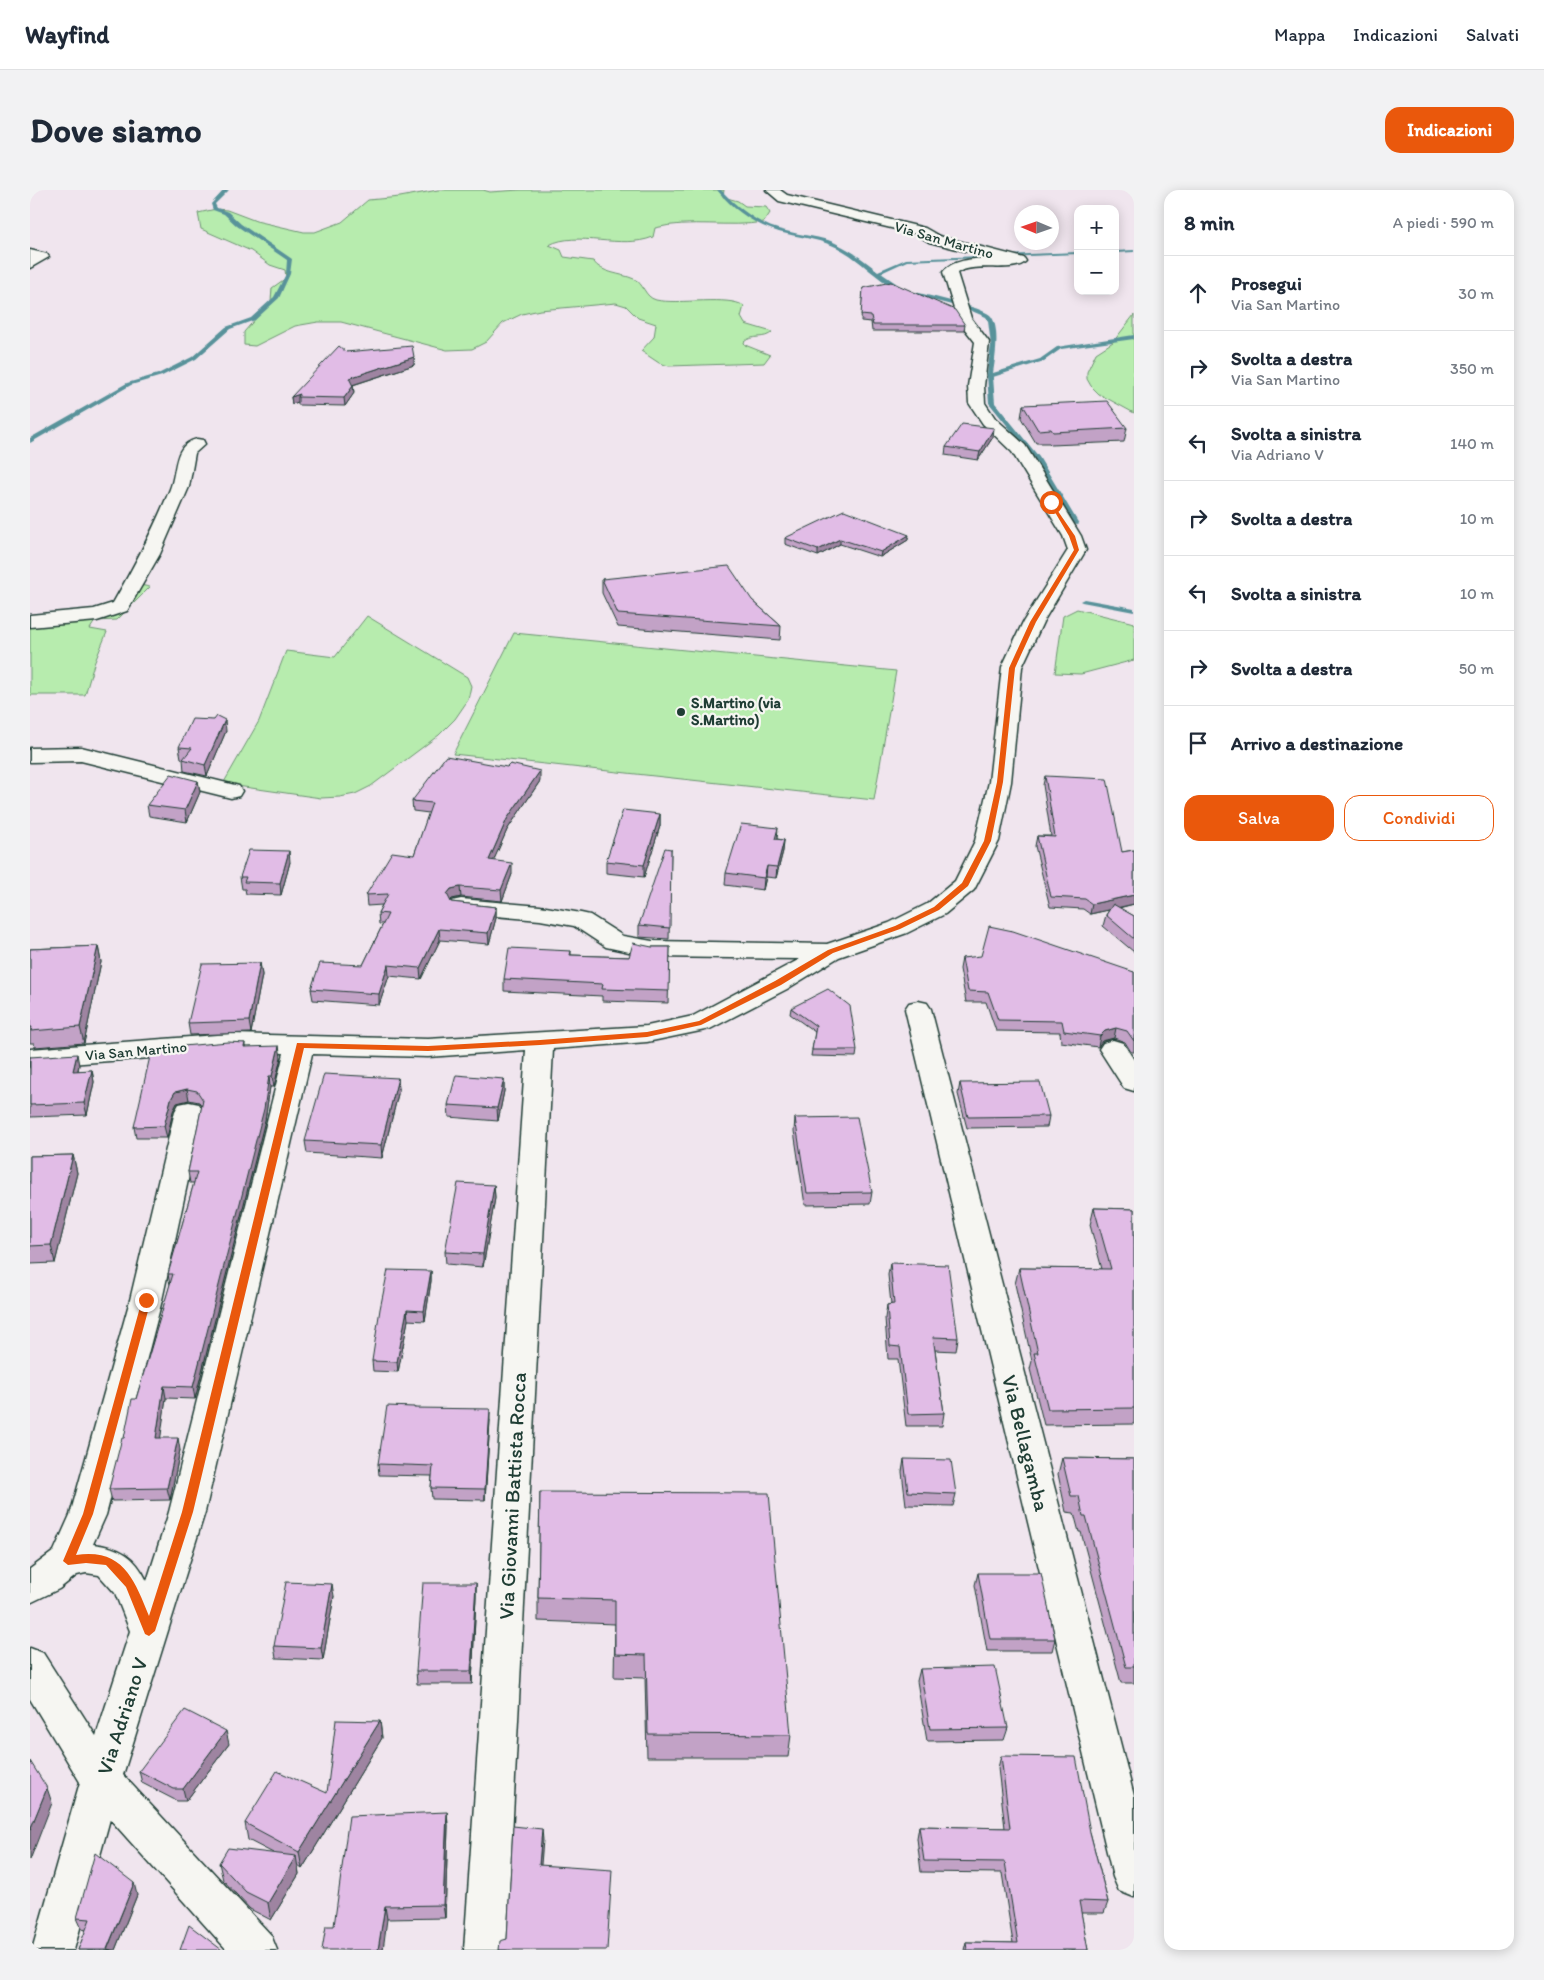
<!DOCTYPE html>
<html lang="it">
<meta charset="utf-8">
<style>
body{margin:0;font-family:Itim,sans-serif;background:#f2f2f3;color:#1f2937}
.controls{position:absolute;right:15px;top:15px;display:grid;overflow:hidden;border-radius:10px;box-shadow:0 2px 12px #0003}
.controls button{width:45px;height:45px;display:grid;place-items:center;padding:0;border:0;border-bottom:1px solid #e0e1e3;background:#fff;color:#1f2937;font:25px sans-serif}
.compass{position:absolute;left:984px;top:15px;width:45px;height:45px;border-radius:50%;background:#fff;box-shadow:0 2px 12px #0003;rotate:272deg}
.stop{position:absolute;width:15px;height:15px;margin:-11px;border:4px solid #ea580c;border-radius:50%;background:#fff}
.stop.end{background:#ea580c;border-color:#fff;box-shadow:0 1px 5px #0008}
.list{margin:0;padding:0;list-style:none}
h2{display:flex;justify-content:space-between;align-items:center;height:65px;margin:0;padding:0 20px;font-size:21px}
h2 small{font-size:16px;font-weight:400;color:#747a83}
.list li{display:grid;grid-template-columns:32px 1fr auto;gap:15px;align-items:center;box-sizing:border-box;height:75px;padding:0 20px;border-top:1px solid #e0e1e3}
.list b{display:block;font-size:19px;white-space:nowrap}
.list p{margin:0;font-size:16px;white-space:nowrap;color:#747a83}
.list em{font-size:16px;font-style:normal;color:#747a83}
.actions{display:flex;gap:10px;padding:15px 20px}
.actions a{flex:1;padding:11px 0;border:1px solid #ea580c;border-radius:15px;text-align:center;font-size:18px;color:#ea580c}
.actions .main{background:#ea580c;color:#fff}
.icon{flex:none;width:28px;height:28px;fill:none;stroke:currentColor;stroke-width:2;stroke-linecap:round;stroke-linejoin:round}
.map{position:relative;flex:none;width:1104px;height:1760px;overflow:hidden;border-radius:15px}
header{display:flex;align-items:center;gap:30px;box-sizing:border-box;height:70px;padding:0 25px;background:#fff;border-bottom:1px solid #e0e1e3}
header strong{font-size:24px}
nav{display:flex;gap:28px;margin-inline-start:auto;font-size:18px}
.intro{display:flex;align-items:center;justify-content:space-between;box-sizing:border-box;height:120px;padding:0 30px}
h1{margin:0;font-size:35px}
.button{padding:12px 22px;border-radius:15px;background:#ea580c;color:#fff;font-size:18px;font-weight:700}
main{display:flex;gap:30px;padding:0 30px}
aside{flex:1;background:#fff;border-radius:15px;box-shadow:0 2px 12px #0003}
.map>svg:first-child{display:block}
.green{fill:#b7ecae;stroke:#6b9471}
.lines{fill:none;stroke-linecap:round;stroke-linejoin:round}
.stream{fill:#58929a;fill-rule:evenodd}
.minor-casing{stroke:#1f3d34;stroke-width:3}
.minor{fill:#f6f6f2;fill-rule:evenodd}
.wall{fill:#c2a2c6;stroke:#1f3d34}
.shaded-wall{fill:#9e84a1;stroke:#1f3d34}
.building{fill:#e1bce6;stroke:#1f3d34}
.route{fill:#ea580c}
.poi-dot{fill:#1f3d34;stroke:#f6f6f2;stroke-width:2}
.labels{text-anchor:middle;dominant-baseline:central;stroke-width:4.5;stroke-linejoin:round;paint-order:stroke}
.far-street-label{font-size:15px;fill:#1f3d34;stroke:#f6f6f2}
.far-poi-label{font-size:15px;font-weight:bold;fill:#1f3d34;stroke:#f6f6f2;text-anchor:start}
.near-street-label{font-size:21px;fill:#1f3d34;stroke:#f6f6f2}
</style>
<header>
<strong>Wayfind</strong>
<nav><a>Mappa</a><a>Indicazioni</a><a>Salvati</a></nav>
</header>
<div class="intro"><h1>Dove siamo</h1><a class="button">Indicazioni</a></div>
<main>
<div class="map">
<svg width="1104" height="1760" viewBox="0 0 1104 1760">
<rect width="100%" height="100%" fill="#f0e5ee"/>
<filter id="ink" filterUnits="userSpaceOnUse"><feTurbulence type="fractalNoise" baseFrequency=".02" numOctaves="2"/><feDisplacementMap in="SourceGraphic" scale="10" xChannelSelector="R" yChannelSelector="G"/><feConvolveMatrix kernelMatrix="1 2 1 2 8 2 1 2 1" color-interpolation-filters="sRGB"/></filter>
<g filter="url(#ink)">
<path class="green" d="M408,0H453L460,2L490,0H694L693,7L708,11L715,16L736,17L740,23L734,32C698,38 660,29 625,38L623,47C591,60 547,40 519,55L531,60L534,67L563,71C572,84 591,83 604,89C614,93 614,107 626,110C648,115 699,105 714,116L711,127L715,134L742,142C735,150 722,144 714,152L715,155L740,165L734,173L639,176L629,173L611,161L624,147L626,134L608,128L596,116L586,113L510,120L492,124L473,133L456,152L442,159L417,160L311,132H288L265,136L225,156L214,155V142L241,111L242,98L256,88L255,80L240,75L221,61L171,39L168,23L186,19L197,20L226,31L274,42H285L312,32L338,10L370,7Z
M1104,125V223L1069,204L1061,196L1057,189V182L1066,163L1083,152Z
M110,395L120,397L87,430L65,431L60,439L77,442L64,474L55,505H0V432L73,426Z
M1047,419L1104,433V470L1051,484L1025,483L1033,426Z
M337,426L437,487L441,496L438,510L425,529L409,545L341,596L325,604L310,607L291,608L193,594L229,531L256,461L305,467Z
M484,443L866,481L844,610L423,564Z"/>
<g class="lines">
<path class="stream" d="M194,0H199L185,14L187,18L198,22L211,34L262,69L260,84L249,108L225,130L200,139L166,169L132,186L101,195L0,253V248L97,193L128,184L162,167L196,137L221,128L244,107L256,84L257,70L207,36L194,24L183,20L181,14Z
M687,0H691C709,19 730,36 756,41C770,45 785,46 798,50C817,57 833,69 848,81L876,69L1048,62V64L877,71L851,83L873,98L871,101C850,93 830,69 808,58C792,50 774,48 757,44C729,38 705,22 687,0Z
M1104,60V62L1085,63V61Z
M885,102C900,106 951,117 960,125C971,136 965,170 963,183L1010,169L1027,157L1104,145V149L1031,159L1014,171L963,187L965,213L1009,267L1049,334L1048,335L1043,334L1004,269L959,213L957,185L961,155L958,131L956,127L937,119L883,105Z
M1054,409L1104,418V422L1052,412L1050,411Z"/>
<defs>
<path id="minor" d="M736,0H750L757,5L895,38L909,46L994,68L996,71C985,84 944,71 927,83L941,128L959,152L954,196L955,213L965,228L995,255L1051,346L1056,360L1013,432L992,477L981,592L969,651L944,700L915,724L877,743L809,767L757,799L680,839L617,852L523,859L476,1760H434L496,860L398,867L282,864L175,1322L93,1585L241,1745L247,1760H197L80,1629L44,1760H2L50,1592L0,1509V1458L13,1463L66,1546L100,1441L85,1403L69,1385L56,1383L47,1385L29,1399L0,1413V1379L24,1361L40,1325L100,1110L145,921L149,914L159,912L169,914L173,921L132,1110L76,1325L63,1354C90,1357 105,1366 117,1391L139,1322L254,863L200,862L0,877V859L200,844L398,849L617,836L663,826L770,769L622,767L576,757L544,736L510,730L431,723L422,721L419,716L422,711L431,709L510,716L551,723L560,725L593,746L622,751L797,754L859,733L897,714L925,691L945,651L959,592L972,477L993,432L1038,360L1033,346L982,262L953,234L939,213L938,196L945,152L927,129L913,82C924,68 947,69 963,68L899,52L886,44L749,11Z
M0,60L17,64L19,67L0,78Z
M167,249L173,250L175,254L165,263L159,297L130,364L97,421L67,431L0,437V425L64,419L83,413C104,376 124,339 140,299C148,280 142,255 167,249Z
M51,557L209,596L212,601L209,606L201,608L51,571L0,572V558Z
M888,811L897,813L901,819L1104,1606V1707L1089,1701L1083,1687L875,819L879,813Z
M1083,850L1093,853L1104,870V901L1094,898L1069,859L1073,853Z"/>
</defs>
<use href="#minor" class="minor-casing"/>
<use href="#minor" class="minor"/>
</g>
<path class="wall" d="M833,98L935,135L934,141H842L841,132L831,131Z
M316,162L384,167V175L323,195L324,203L315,216L268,215V212L262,214L261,207Z
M993,215L1097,238L1094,252L1021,255L1019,253H1006L991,228Z
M963,247L948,270L915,265L916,257Z
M755,348L878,350L850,367L810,354L788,366L755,354Z
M572,389L722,410L751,436L750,450L588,437L572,403Z
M184,530L196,541L177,586L154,581L153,569L151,568L149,557Z
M1015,586L1092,662L1104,660V714L1089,718L1104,726V762L1073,736L1076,725L1079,720L1060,724L1053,719L1020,717L1005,656L1007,646H1021L1013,595Z
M168,591L170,602L157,632L119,626L117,615Z
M510,591L477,640L463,671L482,684L472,711L431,707L422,709L420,711L421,712L466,717V728L459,754L410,750L391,789L359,786L349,815L283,810L281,799L333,775L353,734H349L348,723L352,715L337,716L336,705L384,665L399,623L383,621L382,611Z
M630,624V636L614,687L576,683V671Z
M748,638L747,649L754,650L753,661L746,688L736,687L733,700L695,695L696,683Z
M641,659L639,749L609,747V735Z
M260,672L251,705L216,704L215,699H212L210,687Z
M68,756L71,772L54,853L5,857L4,853H0V759Z
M622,757H640L638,813L572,811V806L474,801V789L541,761V765L599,767Z
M932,768L1104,782V862H1101L1095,852L1084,848L1072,851L1068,857L1031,852L1030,842L966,841L956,812H936L930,779Z
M230,773L232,785L221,843L160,845L158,833Z
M761,818L827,860L826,867L781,866L785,842L760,824Z
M215,853V857L251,867L244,897H240L235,930L165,1209L136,1208L130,1248L150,1260L140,1310L82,1311L79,1299L140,1095L138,1084L164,993H160L158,982L172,916L169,912L159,910L147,913L143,921L137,948H106L104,937L152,860Z
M0,867L49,875L48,881L62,880L64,892L57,925L0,927Z
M368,888L369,900L352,968L277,963L275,951Z
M474,889V901L468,931L419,927L418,915Z
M930,893L1019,926L1017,937L937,938L928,904Z
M765,928L842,1002L840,1014L775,1015L764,941Z
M43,965L47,983L25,1073L0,1074V966Z
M464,995L465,1008L453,1077L416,1074L415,1062Z
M1064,1018L1104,1019V1234L1014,1235L1000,1179L1002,1171L985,1094L989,1078L1072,1079L1060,1035Z
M860,1073L928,1148L926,1161L905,1160L914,1223L912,1236H876L868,1169H858L855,1128L857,1115L861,1114L858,1085Z
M401,1081V1091L395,1131L378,1130L368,1182L343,1181L342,1171Z
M384,1218L460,1230L455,1310L402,1309L401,1298L402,1286L349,1285L348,1274Z
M1032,1268L1104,1269V1493H1091L1051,1342H1049L1044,1323L1036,1322L1028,1284Z
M874,1269L926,1304L923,1316L876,1315L872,1282Z
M510,1302L761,1545L758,1567H617L615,1488L584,1487L585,1434L508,1431V1408Z
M948,1383L1025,1449L1022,1461H957L945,1395Z
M446,1393V1406L442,1494H387L386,1481Z
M304,1406L293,1470L246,1468L244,1456Z
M890,1479L978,1538L974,1550L897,1551L887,1491Z
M350,1531L352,1548L272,1679L268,1676L269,1684L241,1730L220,1719L193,1690L189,1673L245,1664L218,1650L215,1633L297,1603Z
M199,1554L156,1611H147L112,1593L109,1581Z
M971,1566L1060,1642L1078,1712L1074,1723H1051L1058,1760H934L936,1752L983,1753L972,1683L891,1682L887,1648L889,1636L975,1638L968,1578Z
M417,1622L418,1636L415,1728L357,1729L304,1736Z
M107,1705L85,1760H48L56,1740L52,1739L47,1728Z"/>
<path class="shaded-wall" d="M384,167V175L319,196V188Z
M323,196L324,203L315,216L314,208Z
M270,204L268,207V212L262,214L261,207Z
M964,238L963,247L948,270L950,262Z
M879,345L878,350L850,367L851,362Z
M810,349V354L788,366V360Z
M195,530L196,541L177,586L175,575Z
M510,581V591L477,640L459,681V670L477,629Z
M168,591L170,602L157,632L155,620Z
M630,624V636L614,687V675Z
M754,650L753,661L746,688L747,677Z
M259,661L260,672L251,705L250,693Z
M482,673V684L472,711L471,700Z
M737,676L736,687L733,700L734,688Z
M430,697L431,707L422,709L417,715V704L421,699Z
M1104,705V714L1060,724L1062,714Z
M466,717V728L459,754L458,743Z
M409,739L410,750L391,789L390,778Z
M68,756L71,772L54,853L50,837Z
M230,773L232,785L221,843L219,831Z
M358,775L359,786L349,815V804Z
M1086,838L1084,848L1072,851L1068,857L1070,846L1075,841Z
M249,856L251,867L244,897L242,886Z
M47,864L49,875L45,893L43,881Z
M62,880L64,892L57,925L54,913Z
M239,886L240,897L235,930L165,1209L163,1197Z
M368,888L369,900L352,968L351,955Z
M474,889V901L468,931L467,918Z
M157,899L159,910L147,913L143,921L137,948L134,936L141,909L145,902Z
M43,965L47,983L25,1073L21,1055Z
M464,995L465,1008L453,1077V1064Z
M401,1081V1091L395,1131L394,1121Z
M377,1120L378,1130L368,1182L367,1172Z
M134,1196L136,1208L129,1260L126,1248Z
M460,1219V1230L455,1310V1299Z
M148,1248L150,1260L140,1310L137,1298Z
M446,1393V1406L442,1494L441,1481Z
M302,1394L304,1406L293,1470L291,1458Z
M350,1531L352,1548L272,1679L269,1662Z
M196,1541L199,1554L156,1611L153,1599Z
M17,1598L22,1613L0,1670V1640Z
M417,1622L418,1636L415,1728L413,1715Z
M512,1639L513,1650L510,1687L509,1675Z
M266,1666L269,1684L241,1730L238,1713Z
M104,1693L107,1705L85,1760H77Z
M355,1716L357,1729L353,1760H348Z"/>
<path class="building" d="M861,92L925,120L935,135H843L841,126L831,125L833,98Z
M309,156L316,162L382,156L384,167L319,188L323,196L314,208L268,207L270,204L261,207Z
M1077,211L1097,238L1023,242L1021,239L1008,240L993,215Z
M932,234L964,238L950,262L916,257Z
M814,320L879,345L851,362L810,349L788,360L755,348Z
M699,376L722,410L751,436L588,424L572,389Z
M187,526L195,530L175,575L153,569L162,558L149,557L162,529L184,530Z
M416,566L477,577L480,574L510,581L477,629L459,670L482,673L471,700L430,697L421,699L417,704L421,712L466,717L458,743L409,739L390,778L358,775L349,804L281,799L290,773L333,775L358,724L348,723L358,704L336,705L362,662L384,665L402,613L382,611Z
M141,584L168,591L155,620L117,615Z
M1015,586L1077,589L1092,662L1104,660V705L1062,714L1055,709L1021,707L1007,646L1025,647Z
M593,620L630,624L614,675L576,671Z
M711,634L748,638L745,649L754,650L747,677L737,676L734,688L696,683Z
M635,658L641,659L640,738L609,735Z
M219,660L259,661L250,693L214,692L216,687H210Z
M1083,714L1104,726V749L1076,725Z
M959,736L983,741L1104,782V851L1097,841L1086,838L1075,841L1070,846L1034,841L1032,831L968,830L958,802L938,801L932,768L951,766Z
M603,753L622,757H640L639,801L572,799L573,794L474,789L479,758L541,761L540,765L599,767Z
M68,756L50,837L1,841L2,837H0V759Z
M230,773L219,831L158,833L172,774Z
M798,799L820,816L827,860H782L786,836L761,818Z
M198,852L215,853L214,857L249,856L242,886H239L234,919L163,1197L134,1196L126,1248H148L137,1298L79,1299L92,1248H94L102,1209H106L143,1084H138L167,982H158L173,910L167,901L157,899L145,902L141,909L134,936L104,937L121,862L152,860L153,856Z
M47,864L43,881L62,880L54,913L0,915V867Z
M294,884L368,888L351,955L275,951Z
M426,885L474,889L467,918L418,915Z
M1010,892L1019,926L938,927L930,893Z
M827,927L842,1002L777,1003L765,928Z
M43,965L21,1055L0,1056V966Z
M428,993L464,995L453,1064L415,1062Z
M1064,1018L1104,1019V1218L1018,1219L1004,1163H1008L989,1078L1081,1079Z
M860,1073L918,1075L928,1148L903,1147L914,1223L878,1224L870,1157L860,1156L857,1115L864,1114Z
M358,1080L401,1081L394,1121L377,1120L367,1172L342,1171L350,1119Z
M357,1216L384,1217V1218L460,1219L455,1299L401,1298L403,1276L348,1274Z
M1032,1268L1104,1269V1477H1096L1056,1326H1053L1049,1306H1041Z
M874,1269L921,1270L926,1304L878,1302Z
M510,1302L739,1303L761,1545L618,1544L616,1465L585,1464V1410L508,1408Z
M948,1383H1011L1025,1449H960Z
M256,1392L302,1394L291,1458L244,1456Z
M393,1393H446L441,1481H386Z
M965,1477L978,1538L900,1539L890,1479Z
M155,1520L196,1541L153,1599H144L109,1581Z
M306,1530L350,1531L269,1662L215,1633L247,1581L297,1603Z
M971,1566L1046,1567L1060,1642L1078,1712L1049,1711L1058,1760H937L936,1752L988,1753L975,1672L894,1671L889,1636L980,1638Z
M0,1571L17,1598L0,1640Z
M417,1622L413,1715L355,1716L348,1760H292L296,1736H304L319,1626Z
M483,1636L512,1639L509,1675L582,1680L577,1760H469L470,1751L477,1749Z
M198,1658L266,1666L238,1713L216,1702L189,1673Z
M65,1663L104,1693L77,1759L81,1760H48L60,1729L47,1728Z
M159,1735L192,1760H150Z"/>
</g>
<path class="route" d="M1021,311L1045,346L1049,360L1006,432L985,478L973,592L961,651L938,696L909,720L870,739L803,763L751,795L671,835L617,847L510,855L398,861L274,858L163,1322L125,1441L119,1446L115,1444L96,1397L76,1375L56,1373L38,1375L33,1371L53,1324L112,1110L113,1107H120L121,1110L63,1324L46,1365C93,1358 104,1389 119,1426L152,1322L267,853L398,856L510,850L617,842L669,831L745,791L798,760L865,736L904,717L932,693L954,651L967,592L979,478L1000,432L1044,360L1039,346L1019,312Z"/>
<circle class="poi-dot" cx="651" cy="522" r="5"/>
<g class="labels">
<g class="far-street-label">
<text transform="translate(914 50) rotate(16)">Via San Martino</text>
<text transform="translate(106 861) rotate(-5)">Via San Martino</text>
</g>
<g class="far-poi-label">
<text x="661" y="513">S.Martino (via<tspan x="661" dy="17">S.Martino)</tspan></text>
</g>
<g class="near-street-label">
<text transform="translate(996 1253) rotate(76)">Via Bellagamba</text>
<text transform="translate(482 1306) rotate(-87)">Via Giovanni Battista Rocca</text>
<text transform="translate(92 1526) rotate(-72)">Via Adriano V</text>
</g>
</g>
</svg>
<div class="controls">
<button>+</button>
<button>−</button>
</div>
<svg class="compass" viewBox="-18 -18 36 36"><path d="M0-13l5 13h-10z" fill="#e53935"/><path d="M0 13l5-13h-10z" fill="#747a83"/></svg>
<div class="stop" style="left:1021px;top:312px"></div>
<div class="stop end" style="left:116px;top:1110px"></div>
</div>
<aside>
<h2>8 min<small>A piedi · 590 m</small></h2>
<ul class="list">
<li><svg class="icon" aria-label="ahead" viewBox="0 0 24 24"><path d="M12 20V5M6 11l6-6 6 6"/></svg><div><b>Prosegui</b><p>Via San Martino</p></div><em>30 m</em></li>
<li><svg class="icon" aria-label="right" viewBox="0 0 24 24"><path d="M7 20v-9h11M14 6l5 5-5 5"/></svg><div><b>Svolta a destra</b><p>Via San Martino</p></div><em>350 m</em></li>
<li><svg class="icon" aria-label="left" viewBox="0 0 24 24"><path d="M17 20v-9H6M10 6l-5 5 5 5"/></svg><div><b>Svolta a sinistra</b><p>Via Adriano V</p></div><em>140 m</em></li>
<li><svg class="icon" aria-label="right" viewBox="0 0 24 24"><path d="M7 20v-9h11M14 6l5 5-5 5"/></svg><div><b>Svolta a destra</b></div><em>10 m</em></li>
<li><svg class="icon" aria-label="left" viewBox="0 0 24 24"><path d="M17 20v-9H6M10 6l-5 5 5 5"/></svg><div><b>Svolta a sinistra</b></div><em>10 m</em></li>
<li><svg class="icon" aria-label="right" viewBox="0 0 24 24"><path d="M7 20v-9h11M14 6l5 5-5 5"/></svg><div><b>Svolta a destra</b></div><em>50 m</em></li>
<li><svg class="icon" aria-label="arrive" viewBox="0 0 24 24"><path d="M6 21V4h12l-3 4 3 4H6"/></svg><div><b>Arrivo a destinazione</b></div></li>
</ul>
<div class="actions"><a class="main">Salva</a><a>Condividi</a></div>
</aside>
</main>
